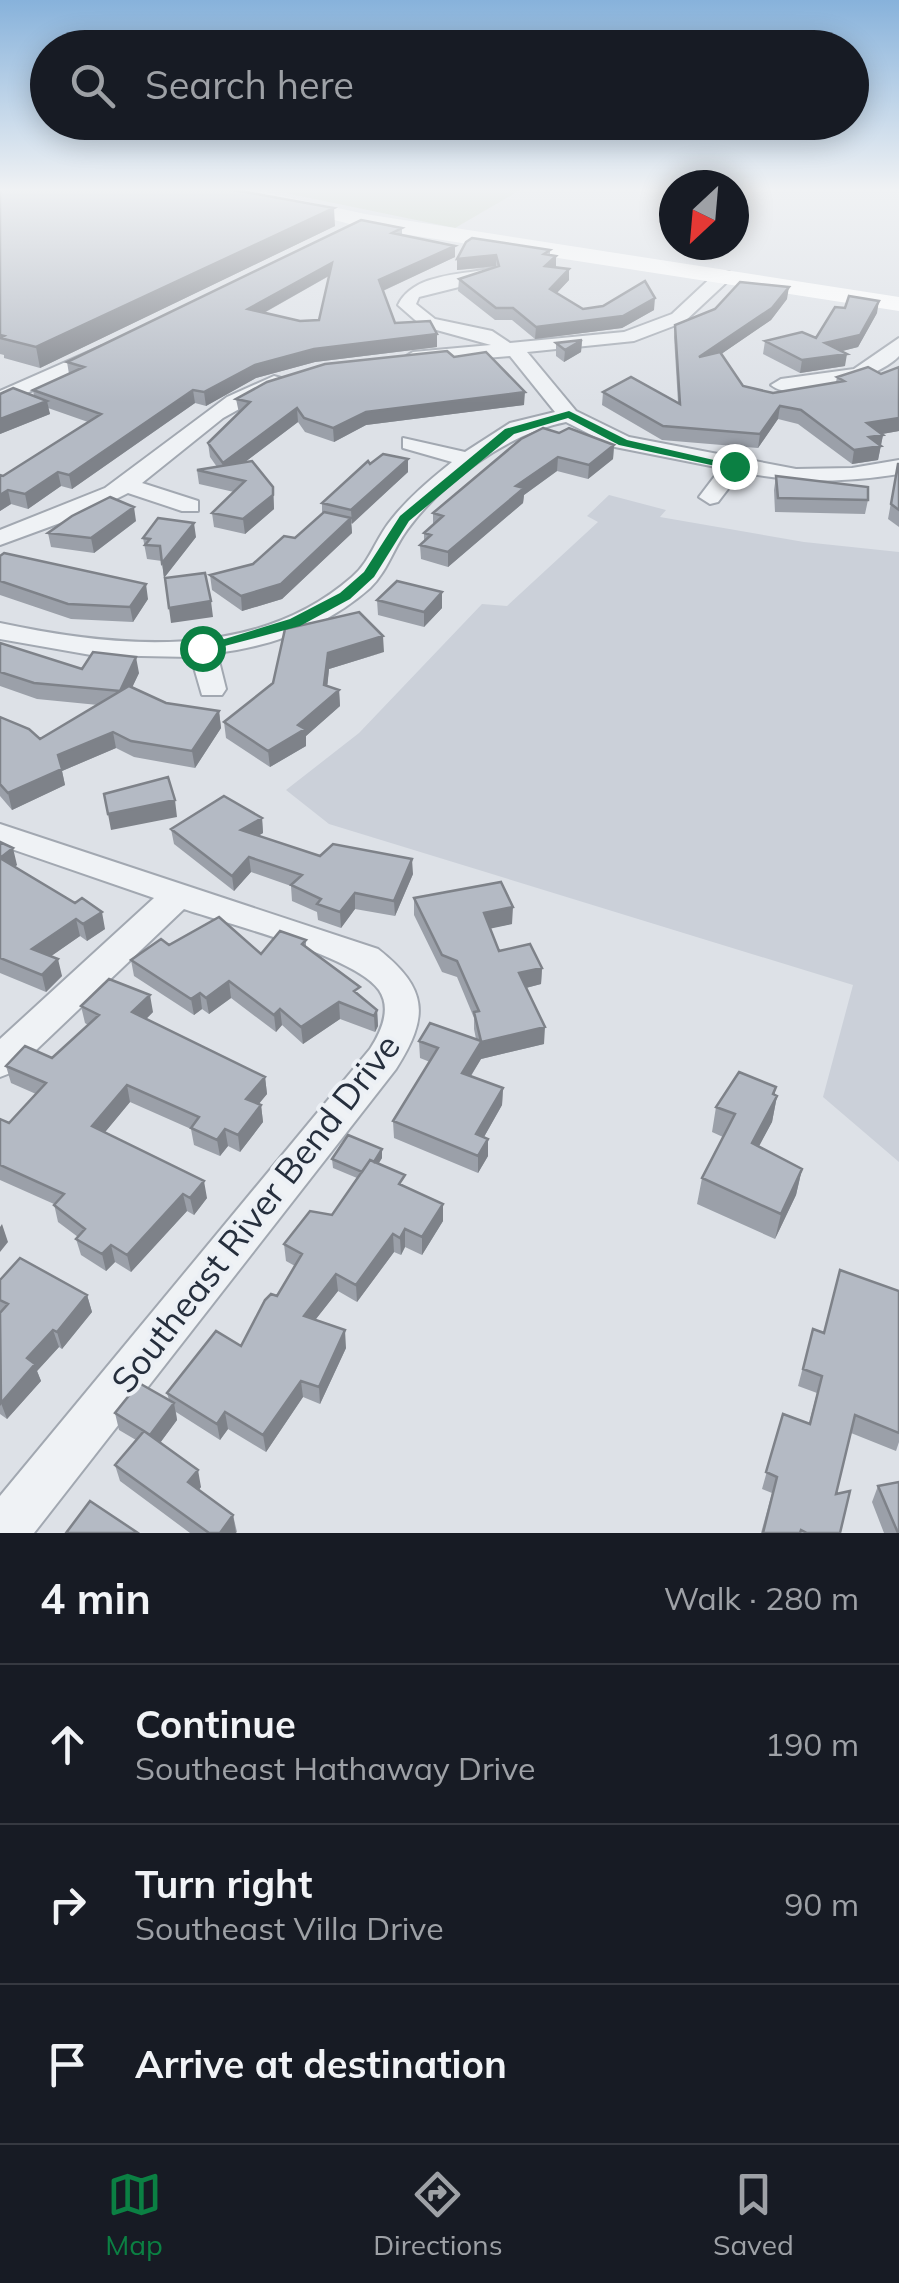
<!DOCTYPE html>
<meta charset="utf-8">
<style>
body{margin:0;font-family:Mulish,sans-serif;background:#20242c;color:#f1f3f6}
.compass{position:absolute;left:659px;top:170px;width:90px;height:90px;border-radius:50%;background:#171b24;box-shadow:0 5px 25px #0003;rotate:206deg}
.stop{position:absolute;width:30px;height:30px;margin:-22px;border:8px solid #0b8043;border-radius:50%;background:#fff}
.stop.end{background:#0b8043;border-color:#fff;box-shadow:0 2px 10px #0008}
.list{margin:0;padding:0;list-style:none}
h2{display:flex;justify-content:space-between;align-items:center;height:130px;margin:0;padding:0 40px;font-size:42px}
h2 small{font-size:32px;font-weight:400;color:#9ea1a6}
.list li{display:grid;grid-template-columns:65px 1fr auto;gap:30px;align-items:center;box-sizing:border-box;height:160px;padding:0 40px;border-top:2px solid #363941}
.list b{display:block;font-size:38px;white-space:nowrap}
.list p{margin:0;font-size:32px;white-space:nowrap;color:#9ea1a6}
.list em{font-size:32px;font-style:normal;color:#9ea1a6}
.icon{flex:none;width:55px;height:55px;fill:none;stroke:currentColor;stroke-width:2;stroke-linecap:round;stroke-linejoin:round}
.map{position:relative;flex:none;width:899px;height:1533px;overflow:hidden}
.search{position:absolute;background:#171b24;box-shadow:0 5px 25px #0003;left:30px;right:30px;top:30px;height:110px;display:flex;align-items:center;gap:25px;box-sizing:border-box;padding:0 35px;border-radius:55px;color:#9ea1a6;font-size:38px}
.sheet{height:610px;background:#171b24}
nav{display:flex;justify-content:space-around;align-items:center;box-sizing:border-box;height:140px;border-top:2px solid #363941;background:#171b24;font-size:28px;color:#9ea1a6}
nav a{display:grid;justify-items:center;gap:5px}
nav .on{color:#0b8043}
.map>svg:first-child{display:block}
.built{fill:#cbd0d9}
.green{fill:#c3d1be}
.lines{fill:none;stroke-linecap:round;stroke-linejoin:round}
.street-casing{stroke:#a2a8b1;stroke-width:4}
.street{fill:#eff2f5;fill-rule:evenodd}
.secondary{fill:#fff;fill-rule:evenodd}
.wall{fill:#9ba0a9;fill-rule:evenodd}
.shaded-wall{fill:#7e8289}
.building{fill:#b4bac4;stroke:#7e8289;stroke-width:2.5;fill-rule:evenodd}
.route{fill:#0b8043}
.labels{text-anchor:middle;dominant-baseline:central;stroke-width:8;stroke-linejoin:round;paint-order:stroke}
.near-street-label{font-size:35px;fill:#262f3d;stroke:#ecf0f5}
</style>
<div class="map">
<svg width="899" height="1533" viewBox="0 0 899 1533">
<rect width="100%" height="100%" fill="#dde1e7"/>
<path class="built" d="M609,495L666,510L660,517L804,542L899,552V1162L823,1097L853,985L329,824L286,790L359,733L482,604L507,606L598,522L587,516Z"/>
<path class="green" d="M266,189H522L455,228Z"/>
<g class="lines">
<defs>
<path id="street" d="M489,269L495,270V278L419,297L416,304L435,319L492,331L510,343L624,332L672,314L717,272H729V280L684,322L634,341L527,352L576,411L629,437L796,469L852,468L899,460V474C843,483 796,483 741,472L718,502L710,504L699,497L721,468L615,447L566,422C508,433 442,482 407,530C393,549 387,572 370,588C327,626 273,646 217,653L226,689L222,695H202L191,657L91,655L0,639V623C117,648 255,662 352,577C370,562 376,538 391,520C408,498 431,479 452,462L403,448V438L465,452L510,423L555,412L510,356L413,364L403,358L413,352L491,345L422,326L398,305C413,274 459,275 489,269Z
M899,338V356C879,378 795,405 771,385L781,379L854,369Z
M102,346L111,352L109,356L0,405V391Z
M274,376L281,378V386L223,418L142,483L198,501V511H182L128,493L90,512L0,545V530L105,488L227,397Z
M0,824L378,949C429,989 429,1017 396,1069L34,1533H0V1496L370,1049C381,1032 392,1009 379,990C355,956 228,924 184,909L13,1072L0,1077V1039L154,898L0,845Z"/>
</defs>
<use href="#street" class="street-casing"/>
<use href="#street" class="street"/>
<path class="secondary" d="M216,189H251L365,214L899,297V311L365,228Z"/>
</g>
<path class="wall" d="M0,189L335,226L40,368L4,358V355L0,354Z
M402,228V235L455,257L383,291L395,323L437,334V347L315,362L256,378L206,406L195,403L72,489L61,486L28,509L11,504L0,511V475L3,476L88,422L48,408L50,414L0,434V394L34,396L33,390L69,374L67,362ZM329,276L319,320L300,321L264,313Z
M550,250V255L556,256V267L569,280L557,293L583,309L654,310L622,328L535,339L512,320H495L458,291L459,279L496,267L457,270V259Z
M787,299L771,320L721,354L743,386L773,393L836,382L837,377L868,367L899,431L882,434L883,435L878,460L852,464L798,424L778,419L758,448L662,440L602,405L603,392L678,402L674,337L675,325Z
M877,313L858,347L842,351L845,366L800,373L763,354L765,341L816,338Z
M582,340L581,352L564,362L556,356V343Z
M454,357L524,405L366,425L334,442L305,432L298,422L245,462L273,487L274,509L245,534L214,527L212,513L234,492L199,484L197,470L217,467L210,457L208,443L239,413L236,399Z
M559,433L614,445L613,459L588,479L557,471L524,495L523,503L448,567L421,559L420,545L424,541V533L433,525V513Z
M370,464L408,472L351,524L352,533L282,599L242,611L212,590L210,575L253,564L295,538L322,514V503Z
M898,464H899V527L888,519Z
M776,476L868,500L865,514L775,512L774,490Z
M136,521L94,553L51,547L48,533Z
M196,537L164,578L162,561L147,559L143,538Z
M0,556L148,599L133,622L71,619L0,595Z
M377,600L442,608L424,627L378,615Z
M0,643L82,669L139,673L132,687L166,703L219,711L221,728L195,768L134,757L116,748L62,771L65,785L12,810L0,796V717L40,739L98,705L37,699L0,686Z
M384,652L329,669L327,686L339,690L340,706L306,736V746L270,767L226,738L224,722L273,683Z
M262,818L263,833L258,836L320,856L413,874L395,916L355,909L341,928L318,920L317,912L292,901L291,886L251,872L234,891L174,844L171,829Z
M0,842L17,865L14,867L105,929L87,941L80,936L51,956L62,976L46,992L0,973Z
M414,898L512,924L490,928L499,951L542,968L541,984L526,988L544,1044L481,1059L471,1076L503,1088L502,1105L484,1137L488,1156L478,1173L394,1138L393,1121L430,1062L420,1058L419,1041L476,1039L474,1029V1018L457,977L442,972L414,915Z
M306,940V948L377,1010L378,1026L375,1032L340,1019L303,1044L282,1025L276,1032L231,998L209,1014L202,1009L194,1015L134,976L131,960L169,945L261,954Z
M81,1006L153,1012L146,1019L265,1077L267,1094L258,1104L261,1105L263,1122L240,1152L228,1146L220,1156L194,1145L191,1129L130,1102L105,1132L207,1198L194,1215L187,1211L131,1272L115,1262L106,1271L81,1255L76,1239L78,1237L58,1222L54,1204L0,1180V1119L9,1123L36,1094L11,1083L6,1066L52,1058L88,1025L85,1023Z
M776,1087L774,1095L777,1096L772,1122L758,1147L802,1169L796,1195L775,1239L697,1204L702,1178L723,1137L712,1132L716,1107Z
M382,1158L378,1164L405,1187L443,1204V1221L422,1255L405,1247L401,1255L394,1252L357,1302L338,1291L315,1320L346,1348L320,1404L303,1397L266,1452L228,1429L220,1440L176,1412L177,1420L160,1443L201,1487L198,1490L233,1515L237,1532L236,1533H190L120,1481L115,1465L136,1440L119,1430L115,1413L169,1400L167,1393L241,1346L277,1296L295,1266L286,1261L284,1244L332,1215L357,1178L333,1168L332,1159Z
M0,1280L87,1295L92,1312L62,1349L59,1347L37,1371L41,1381L7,1419L0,1414Z
M899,1302V1442L896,1451L851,1433L836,1494L840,1533H761L772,1493L762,1489L783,1414L809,1423L817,1393L798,1386L813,1329L823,1333Z
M878,1486L899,1533H884L872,1502Z"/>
<path class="shaded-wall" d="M334,208L335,226L40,368L36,347Z
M455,246V257L380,292L379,280Z
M496,255V266L457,270V259Z
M556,256V268L545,266Z
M332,263V274L249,321L248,309Z
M569,269V280L549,301L550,289Z
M789,287L787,299L771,320L698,370L699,357Z
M655,298L654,310L622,328L535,339L536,327Z
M879,301L877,313L858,347L823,356L825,343Z
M437,334V347L315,362L256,378L206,406L204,392L255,365L314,349Z
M582,340L581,352L564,362L565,350Z
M847,354L845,366L800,373L802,360Z
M193,390L195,403L72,489L69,475Z
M525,392L524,405L366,425L334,442L333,428L366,412Z
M47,401L50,414L0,434V419Z
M780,406L778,419L758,448L760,434Z
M297,408L298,422L225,477L223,463Z
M899,418V431L865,437L867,423Z
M883,435L878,460L852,464L854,450L869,437Z
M614,445L613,459L588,479L589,465Z
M558,457L557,471L524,495L523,503L448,567V552L516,486Z
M408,459V472L352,524L351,510Z
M58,472L61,486L28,509L25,494Z
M273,487L274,509L245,534L243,519Z
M8,490L11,504L0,511V495Z
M134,507L136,521L94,553L91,538Z
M351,518L352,533L282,599L242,611L241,596Z
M194,523L196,537L164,578L162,563Z
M146,584L148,599L133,622L130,607Z
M442,592V608L424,627V612Z
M211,601L213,617L171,623L169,608Z
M383,636L384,652L329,669L326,700L324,685L328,653Z
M136,657L139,673L123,707L120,691Z
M339,690L340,706L306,736V746L270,767L268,751Z
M219,711L221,728L195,768L192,751Z
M113,732L116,748L62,771L65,785L12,810L8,793L58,755Z
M175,800L177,817L111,830L108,814Z
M262,818L263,833L242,845L241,830Z
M13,848L17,865L5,875L0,858Z
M249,857L251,872L234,891L232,876Z
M412,859L413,874L395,916L394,901Z
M355,893V909L341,928L340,912Z
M513,907L512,924L484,930V913Z
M102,912L105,929L87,941L83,924Z
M76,919L80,936L37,966L32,949Z
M58,959L62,976L46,992L42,975Z
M542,968L541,984L518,990L519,973Z
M229,981L231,998L209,1014L206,998Z
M200,993L202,1009L194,1015L191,999Z
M150,995L153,1012L136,1029L132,1012Z
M339,1002L340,1019L303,1044L301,1027Z
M280,1009L282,1025L276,1032L274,1015Z
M377,1010L378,1026L375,1032L374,1016Z
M545,1027L544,1044L481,1059L462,1090V1073L481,1042Z
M265,1077L267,1094L249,1116L246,1099Z
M127,1085L130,1102L96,1143L92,1126Z
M776,1087L772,1106L777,1096L772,1122L747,1169L752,1143Z
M503,1088L502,1105L476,1151V1134Z
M261,1105L263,1122L240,1152L238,1135Z
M225,1129L228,1146L220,1156L217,1140Z
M488,1139V1156L478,1173V1156Z
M382,1149V1158L367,1182L366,1173Z
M802,1169L796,1195L775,1239L781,1214Z
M204,1181L207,1198L194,1215L190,1198Z
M183,1194L187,1211L131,1272L127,1255Z
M443,1204V1221L422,1255V1237Z
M2,1224L8,1242L0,1252V1227Z
M405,1229V1247L401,1255L400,1238Z
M393,1234L394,1252L357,1302L356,1285Z
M111,1245L115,1262L106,1271L102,1254Z
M336,1274L338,1291L305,1333L304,1316Z
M87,1295L92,1312L62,1349L57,1332Z
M53,1330L59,1347L37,1371L41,1381L7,1419L1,1403L27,1358Z
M345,1330L346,1348L320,1404L319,1387Z
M301,1381L303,1397L266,1452L263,1435Z
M174,1403L177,1420L154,1451L150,1435Z
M225,1412L228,1429L220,1440L217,1424Z
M198,1470L201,1487L192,1499L188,1482Z
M233,1515L236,1533H220Z"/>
<path class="building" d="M0,189H229L334,208L36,347L0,338L4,336L0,335Z
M361,220L402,228L392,233L455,246L379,280L395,323L430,321L437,334L314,349L255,365L204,392L193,390L69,475L58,472L25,494L8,490L0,495V475L3,476L101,414L33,390L84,367L67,362ZM332,263L319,320L300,321L248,309Z
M472,238L550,250L544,254L556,256L545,266L569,269L550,289L583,309L603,306L645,281L655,298L623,316L536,327L513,308H496L459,279L499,266L496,255L457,259L466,242Z
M740,282L789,287L772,308L699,357L720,352L743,386L773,393L844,381L837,377L868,367L881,374L899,367V418L867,423L883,435L869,437L881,446L854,450L801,410L780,406L760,434L663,426L603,392L631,377L680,404L675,325L715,309Z
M849,296L879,301L860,335L825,343L847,354L802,360L765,341L802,332L816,338L835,307L845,308Z
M582,340L565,350L556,343Z
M447,351L454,357L486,352L525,392L366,412L333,428L304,418L297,408L223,463L208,443L250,402L236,399L267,382L325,364Z
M13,388L47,401L0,419V394Z
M543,428L559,433L569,428L614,445L589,465L558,457L516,486L524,488L448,552L420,545L431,535L424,533L443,516L433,513L521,439Z
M383,454L408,459L351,510L322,503L368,461L370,464Z
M252,461L273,487V495L243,519L212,513L245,481L197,470Z
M898,464H899V510L891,504Z
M776,476L868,487V500L778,498Z
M110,497L134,507L91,538L48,533L72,516Z
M324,512L351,518L281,584L241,596L210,575L253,564L284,536L295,538Z
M158,518L194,523L162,563L160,546L145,545L150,539L143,538Z
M4,553L146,584L130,607L68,604L0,581V556Z
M205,573L211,601L169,608L165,578Z
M397,581L442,592L424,612L377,600Z
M359,612L383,636L328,653L324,685L339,690L298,725L305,729L268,751L224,722L273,683L285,629Z
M0,643L82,669L93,652L136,657L120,691L34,683L0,672Z
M129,686L166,703L219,711L192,751L131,741L113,732L58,755L62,769L8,793L0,784V717L29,729L40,739Z
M168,777L175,800L108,814L104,794Z
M224,796L262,818L241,830L320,856L333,844L412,859L394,901L355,893L340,912L317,904L321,899L291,885L302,875L249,857L232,876L171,829Z
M0,842L13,848L0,858L75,903L82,898L102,912L83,924L76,919L32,949L58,959L42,975L0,958Z
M501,882L513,907L484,913L499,951L530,944L542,968L519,973L545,1027L481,1042L462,1073L503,1088L476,1134L488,1139L478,1156L393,1121L438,1048L419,1041L430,1023L481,1041L474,1012L479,1011L457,961L442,955L414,898Z
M219,917L261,954L280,931L306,940L302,944L360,987L354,991L377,1010L374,1016L339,1002L301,1027L280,1009L274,1015L229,981L206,998L200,993L191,999L131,960L161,939L169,945Z
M109,979L150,995L132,1012L265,1077L246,1099L261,1105L238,1135L225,1129L217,1140L191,1128L199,1117L127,1085L92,1126L204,1181L190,1198L183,1194L127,1255L111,1245L102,1254L76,1239L85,1229L54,1205L64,1194L0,1165V1119L9,1123L46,1083L6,1066L25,1046L52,1058L99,1015L81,1006Z
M739,1072L776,1087L773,1094L777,1096L752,1143L802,1169L781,1214L702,1178L735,1114L716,1107Z
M348,1135L382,1149L374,1162L370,1160L362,1172L332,1159Z
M370,1160L405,1175L399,1184L443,1204L422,1237L405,1229L400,1238L393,1234L356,1285L336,1274L304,1316L345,1330L319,1387L301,1381L263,1435L225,1412L217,1424L167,1393L216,1331L241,1346L265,1300L271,1294L277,1296L302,1254L284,1244L310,1211L332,1215Z
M20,1258L87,1295L57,1332L53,1330L27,1358L35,1364L1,1403L0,1313L8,1304L0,1300V1280Z
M840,1270L899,1291V1433L855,1415L836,1494L850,1491L840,1533H807L801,1530L800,1533H763L777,1477L766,1472L783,1414L810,1424L822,1376L803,1369L813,1329L824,1333Z
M139,1383L174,1403L150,1435L144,1431L198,1470L188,1482L233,1515L220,1533H209L115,1465L144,1431L115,1413Z
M899,1482V1533H898L878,1486Z
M90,1501L138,1533H66Z"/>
<linearGradient id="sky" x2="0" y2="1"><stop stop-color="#87b2db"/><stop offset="0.47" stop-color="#f0f2f4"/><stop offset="1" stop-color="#f0f2f4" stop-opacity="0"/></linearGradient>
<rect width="899" height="403" fill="url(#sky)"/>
<path class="route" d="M569,411L627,440L740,466L734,470L619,445L568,418L514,434L409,521L374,577L350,599L300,626L202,652L195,648L290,619L340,593L364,572L400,516L505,429Z"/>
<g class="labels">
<g class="near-street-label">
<text transform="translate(255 1213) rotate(-52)">Southeast River Bend Drive</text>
</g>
</g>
</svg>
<svg class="compass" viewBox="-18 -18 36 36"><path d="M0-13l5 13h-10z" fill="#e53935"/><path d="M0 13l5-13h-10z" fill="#9ea1a6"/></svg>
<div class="stop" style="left:202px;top:648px"></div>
<div class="stop end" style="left:734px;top:466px"></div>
<div class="search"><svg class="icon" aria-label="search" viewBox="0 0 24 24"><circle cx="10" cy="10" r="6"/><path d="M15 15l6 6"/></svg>Search here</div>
</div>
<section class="sheet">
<h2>4 min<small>Walk · 280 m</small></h2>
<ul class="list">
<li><svg class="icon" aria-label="ahead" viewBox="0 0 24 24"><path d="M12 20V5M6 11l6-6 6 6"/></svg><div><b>Continue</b><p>Southeast Hathaway Drive</p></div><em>190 m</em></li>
<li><svg class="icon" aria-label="right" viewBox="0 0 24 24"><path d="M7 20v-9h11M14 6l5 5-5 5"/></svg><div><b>Turn right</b><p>Southeast Villa Drive</p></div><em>90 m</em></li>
<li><svg class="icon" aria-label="arrive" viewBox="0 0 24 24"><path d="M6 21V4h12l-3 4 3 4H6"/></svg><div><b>Arrive at destination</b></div></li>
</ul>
</section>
<nav>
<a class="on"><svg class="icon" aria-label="map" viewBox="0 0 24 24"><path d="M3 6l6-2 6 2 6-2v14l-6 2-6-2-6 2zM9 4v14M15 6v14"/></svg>Map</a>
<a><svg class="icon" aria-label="directions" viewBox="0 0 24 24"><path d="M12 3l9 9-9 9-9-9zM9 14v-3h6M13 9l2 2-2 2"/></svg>Directions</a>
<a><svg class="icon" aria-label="saved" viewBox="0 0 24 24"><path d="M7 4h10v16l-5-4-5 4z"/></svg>Saved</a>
</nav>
